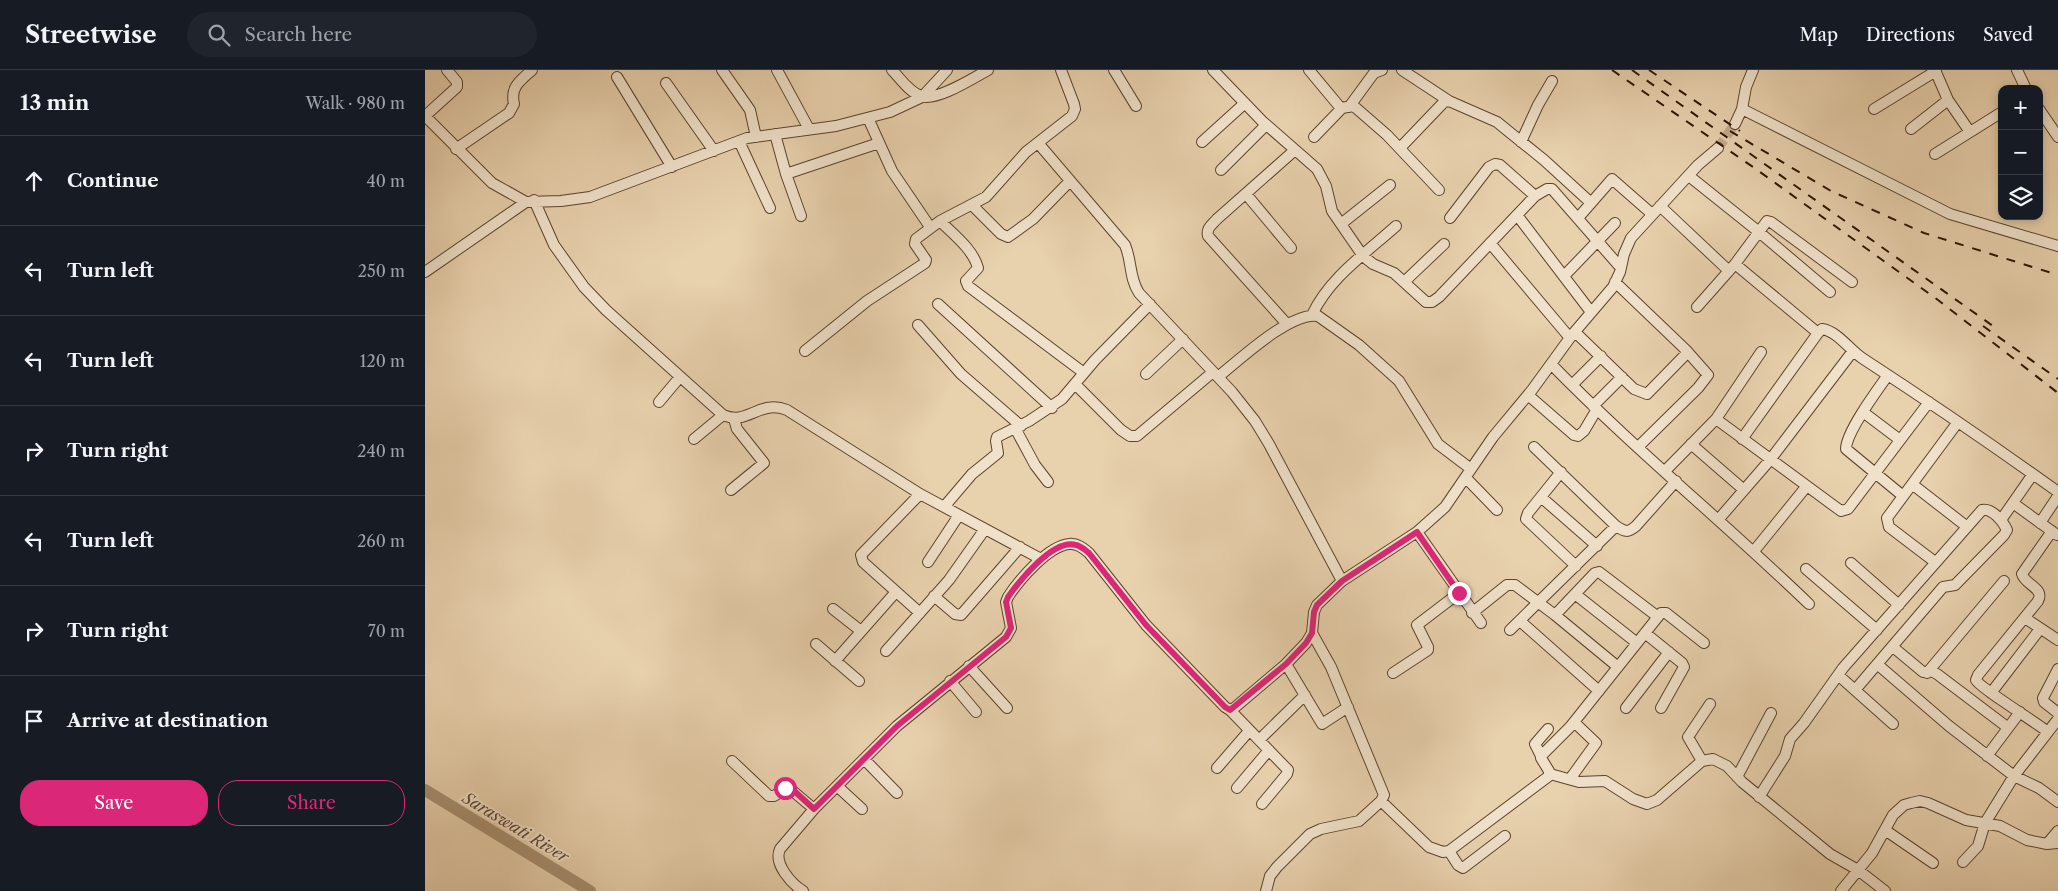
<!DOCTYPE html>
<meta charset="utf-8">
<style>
body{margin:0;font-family:"Libre Caslon Text",serif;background:#20242c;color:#f1f3f6}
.controls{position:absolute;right:15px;top:15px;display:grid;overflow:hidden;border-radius:10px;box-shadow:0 2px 8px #0003}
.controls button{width:45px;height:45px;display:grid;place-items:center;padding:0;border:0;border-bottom:1px solid #363941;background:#171b24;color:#f1f3f6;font:25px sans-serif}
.stop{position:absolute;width:15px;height:15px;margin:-11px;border:4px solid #db2777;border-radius:50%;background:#fff}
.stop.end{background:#db2777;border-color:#fff;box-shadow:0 1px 5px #0008}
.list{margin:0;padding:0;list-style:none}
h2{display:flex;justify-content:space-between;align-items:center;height:65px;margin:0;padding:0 20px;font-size:21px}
h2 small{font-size:16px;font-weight:400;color:#9ea1a6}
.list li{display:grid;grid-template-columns:32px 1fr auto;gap:15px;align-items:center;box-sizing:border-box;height:90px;padding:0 20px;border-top:1px solid #363941}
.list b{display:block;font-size:19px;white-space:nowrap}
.list em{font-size:16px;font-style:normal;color:#9ea1a6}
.actions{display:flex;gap:10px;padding:15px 20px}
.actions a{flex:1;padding:11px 0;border:1px solid #db2777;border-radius:20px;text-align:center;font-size:18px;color:#db2777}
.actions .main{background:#db2777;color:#fff}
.icon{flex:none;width:28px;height:28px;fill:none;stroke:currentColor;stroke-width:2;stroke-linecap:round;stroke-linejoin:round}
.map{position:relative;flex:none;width:1633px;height:821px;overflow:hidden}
header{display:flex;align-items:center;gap:30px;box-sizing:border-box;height:70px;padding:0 25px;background:#171b24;border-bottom:1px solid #363941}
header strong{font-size:24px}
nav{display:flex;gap:28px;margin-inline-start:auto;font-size:18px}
.search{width:350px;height:45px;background:#20242c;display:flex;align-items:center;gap:12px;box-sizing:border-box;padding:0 18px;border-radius:28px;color:#9ea1a6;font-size:19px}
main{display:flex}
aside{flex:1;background:#171b24}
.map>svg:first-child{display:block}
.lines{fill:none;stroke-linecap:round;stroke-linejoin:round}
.river{stroke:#a89172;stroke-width:12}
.minor-tunnel{stroke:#c2ab8a;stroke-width:10;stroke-dasharray:10 5;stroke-linecap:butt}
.minor-casing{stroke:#5b442b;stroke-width:12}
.minor{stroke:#f0e1ca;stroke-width:10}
.rail{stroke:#2c1500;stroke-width:2;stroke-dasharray:9 9;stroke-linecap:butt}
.route{stroke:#db2777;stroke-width:6}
.labels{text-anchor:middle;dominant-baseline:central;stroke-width:4;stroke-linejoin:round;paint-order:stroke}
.water-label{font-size:16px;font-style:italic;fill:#5e472e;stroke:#f0e1ca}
</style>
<header>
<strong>Streetwise</strong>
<div class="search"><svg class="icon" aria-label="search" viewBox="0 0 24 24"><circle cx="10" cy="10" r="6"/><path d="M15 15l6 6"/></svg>Search here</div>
<nav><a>Map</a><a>Directions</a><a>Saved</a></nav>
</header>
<main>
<aside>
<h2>13 min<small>Walk · 980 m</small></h2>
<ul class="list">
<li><svg class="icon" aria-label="ahead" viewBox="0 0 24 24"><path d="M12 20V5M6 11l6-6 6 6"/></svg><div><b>Continue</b></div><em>40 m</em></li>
<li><svg class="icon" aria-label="left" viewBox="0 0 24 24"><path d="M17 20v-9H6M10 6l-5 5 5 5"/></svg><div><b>Turn left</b></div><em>250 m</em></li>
<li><svg class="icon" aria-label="left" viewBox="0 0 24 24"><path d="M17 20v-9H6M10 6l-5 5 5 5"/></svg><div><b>Turn left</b></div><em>120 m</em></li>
<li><svg class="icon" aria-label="right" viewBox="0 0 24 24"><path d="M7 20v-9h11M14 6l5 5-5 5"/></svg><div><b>Turn right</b></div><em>240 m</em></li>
<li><svg class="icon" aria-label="left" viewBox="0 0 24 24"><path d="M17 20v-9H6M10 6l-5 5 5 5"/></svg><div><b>Turn left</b></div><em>260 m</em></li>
<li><svg class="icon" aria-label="right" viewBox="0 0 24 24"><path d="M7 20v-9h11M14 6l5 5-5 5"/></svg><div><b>Turn right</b></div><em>70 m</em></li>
<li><svg class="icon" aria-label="arrive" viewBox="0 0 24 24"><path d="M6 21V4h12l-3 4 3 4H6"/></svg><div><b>Arrive at destination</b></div></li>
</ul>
<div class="actions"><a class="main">Save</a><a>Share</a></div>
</aside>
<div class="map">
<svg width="1633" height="821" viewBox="0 0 1633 821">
<rect width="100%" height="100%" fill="#e8d1ad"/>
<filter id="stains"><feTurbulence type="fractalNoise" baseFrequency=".004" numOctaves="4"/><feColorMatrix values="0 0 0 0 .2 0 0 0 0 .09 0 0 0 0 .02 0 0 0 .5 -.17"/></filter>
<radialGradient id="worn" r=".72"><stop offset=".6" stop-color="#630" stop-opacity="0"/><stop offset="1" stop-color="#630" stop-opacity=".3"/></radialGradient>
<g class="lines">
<path class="river" d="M0,720L165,821"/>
<path class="minor-tunnel" d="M1293,78L1310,54"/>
<defs>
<path id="minor" d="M297,0L325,40L331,67
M352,0L384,59
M467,0C475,8 484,22 496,26C511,32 548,8 563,0
M689,0L711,36
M788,0L837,51L892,99L901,116L907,141L938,186L948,194L969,203L1001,232H1007L1014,227L1110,126L1122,119H1127L1196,198
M884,0L914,36L917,38L927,36L931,38L962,65L1014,120
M977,0L1024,31
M1510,0L1523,30L1545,62
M1592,0L1601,19
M192,7L247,97
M241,13L289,81
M924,37L949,3L957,0
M1317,39L1525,144L1633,176
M1449,39L1511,1
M1614,39L1633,67
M0,46L67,113L101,132
M0,46L32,17V12L22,0
M443,48L467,101L505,157
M1310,54L1317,39L1321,17L1328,0
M1486,59L1523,30
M350,64L361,104L376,146
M889,67L917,38
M314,71L345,138
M777,72L820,33
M1096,72L1113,35L1127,11
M613,73L700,175C707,191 704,208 714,223L807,322L830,351L844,374L917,511
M975,78L1019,32L1024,31L1072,52L1119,90L1165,132
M31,79L84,43L89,34C85,17 95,11 107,0
M1510,84L1577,42
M796,100L841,55
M361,104L454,73
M1264,106L1334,162L1405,222
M821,124L866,178
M109,130L129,175L159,217L181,240L298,345C323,356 334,329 362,340L495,424L616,489
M547,135L576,164L583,167L608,149L645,111
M1235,136L1304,201
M1092,145L1166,242
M1025,148L1064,97L1070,94L1075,95L1110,126
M1153,148L1187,109L1227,144
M515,151C528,164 548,179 553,198L541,211L543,216L659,303
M916,154L965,115
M1065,173L1145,268
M1310,194L1393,263
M0,202L101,132L136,131L165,127L322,68L411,56L465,42L497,27L522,0
M1139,206L1190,153
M979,212L1019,174
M1190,212L1261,280L1283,305L1273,318L1213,377
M513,234L627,338
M1272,237L1310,194L1342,151L1346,152L1427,212
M887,245C904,208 941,183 971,156
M861,253L783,166C781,158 787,155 792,149L870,80
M493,255L536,304L596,356
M1150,262L1209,319L1222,324L1263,282
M380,281L442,231L500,193L501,190L490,174L491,169L515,151L561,127L601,82L647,46L650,39L649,34L636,0
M1126,294C1208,378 1300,453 1384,534
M721,304L758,269
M1463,305C1453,319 1421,362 1421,379L1478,426
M793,307C814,290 866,241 893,246L934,275L974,311L1013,374L1046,399
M650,314L696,360L705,366H712L788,302
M1147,315L1176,286
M1103,325L1149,365L1153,366L1159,361L1172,339
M234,332L255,307
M1168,336L1197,307
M1438,342L1475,370
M1291,349L1416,441L1423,439L1504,332
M590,358L610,395L623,412
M269,369L298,345
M1317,369L1393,263L1397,259C1412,261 1425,280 1437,288C1503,331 1569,376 1633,422
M1266,374L1319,420
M1109,377L1191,456C1200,462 1203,463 1211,456L1251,411
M1240,401L1291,349L1336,282
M1136,402L1103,443L1101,449L1151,496
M1041,408L1072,440
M1487,414L1541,456
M306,420L339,393L312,359L309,349
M1116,427L1172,476
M1588,433L1632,465
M519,437L547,404L573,383L571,371L572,367L604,351L637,329L670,290L725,234
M1293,450L1345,390L1428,281
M1576,450L1608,404
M1615,453L1633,426
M992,462L1056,553
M1329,481L1381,417
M503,492L534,445
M1510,492L1464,457L1462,448L1533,352
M1426,493L1474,535
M1381,499L1452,560
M1150,524L1212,573
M509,526L530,544L536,545L595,477
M408,539L436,561
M495,543L438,492L436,485L495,424
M1047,543L1082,515H1090L1130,545L1193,597
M1130,545L1170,503L1174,502L1233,547
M1600,548L1633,570
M1095,551L1174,621
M1085,560L1191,456
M1220,563L1257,593L1259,597L1236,638
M391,574L434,611
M1468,577L1498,602L1506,601L1512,604L1582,657
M461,581L524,510L560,459
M410,591L470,523
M861,594L897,654L923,637
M1452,594L1524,656L1589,706L1614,718L1633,732
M544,596L582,638
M1633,599L1618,628L1619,632L1633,643
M968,603L1003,580V577L992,555L1034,523
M1502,603L1579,511
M1413,605L1468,654
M525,611L551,642
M1566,623L1615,559
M1201,638L1244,582
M805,640L863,700L862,704L837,734
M1623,662C1612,653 1554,617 1551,610L1553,605L1613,531C1620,518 1600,515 1597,504L1627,461
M834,670L880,625
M1116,686L1110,674L1123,659
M1562,686L1595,642
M439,689L472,723
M307,691L344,726H349L363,717L389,739
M1277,691L1263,667L1285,634
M792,698L824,661
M1125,704L1154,712L1180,711L1208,729L1222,734L1232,730L1277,691L1288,689L1302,696L1317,712L1405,784L1433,800L1460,821
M1312,707L1346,643
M1145,709L1171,673L1149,652
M412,716L437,739
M812,718L844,680
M1334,727L1360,686L1365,669L1379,653L1418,598L1557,440C1567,438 1578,451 1582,460L1579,465L1530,515L1518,517L1430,620
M956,731L1004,777L1018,782L1024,781L1124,706V701L1116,688L1117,685L1145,657L1236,543H1241L1279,573
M1460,760L1508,793
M1622,774L1633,761
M1024,781L1033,795L1038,798L1080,766
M1538,792L1553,776L1560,753L1589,706L1633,649
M378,821C367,814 348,794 355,779L389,739L472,656L581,567L586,558L581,532L583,527C594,510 623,476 644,474C652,473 658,478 664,483L721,555L800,637L805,640L808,639L861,594L881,573L887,563L889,542L892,535L917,511L992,462L1020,437L1068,367L1107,320L1147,265L1188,217L1195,202L1199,184L1206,168L1273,95L1293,78
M841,821L845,806L852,797L885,764L896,759L934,751L956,731L959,725L906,597L887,563
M1416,821L1447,783L1468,745L1479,735L1486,733L1495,731L1503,733L1541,750L1575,756L1602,770L1622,774L1633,773"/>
</defs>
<use href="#minor" class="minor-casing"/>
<use href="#minor" class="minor"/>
<path class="rail" d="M1187,0L1328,97L1513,230L1633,323
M1207,0L1568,256
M1224,0L1315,61
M1305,61L1406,121L1499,163L1633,205
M1558,256L1633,309"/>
</g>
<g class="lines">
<path class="route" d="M360,718H366L389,739L472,656L581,567L586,558L581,532L583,527C595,510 629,468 651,475C656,476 660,480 664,483L721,555L800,637L805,640L861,594L881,573L887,563L889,542L892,535L917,511L992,462L1034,523"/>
</g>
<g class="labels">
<g class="water-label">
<text transform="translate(91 757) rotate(31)">Saraswati River</text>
</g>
</g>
<rect width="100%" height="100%" filter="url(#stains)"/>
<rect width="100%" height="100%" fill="url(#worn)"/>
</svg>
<div class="controls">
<button>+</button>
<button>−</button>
<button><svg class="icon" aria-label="layers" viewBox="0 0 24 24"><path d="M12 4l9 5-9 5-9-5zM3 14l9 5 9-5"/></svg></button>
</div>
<div class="stop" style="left:360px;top:718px"></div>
<div class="stop end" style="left:1034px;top:523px"></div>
</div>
</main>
